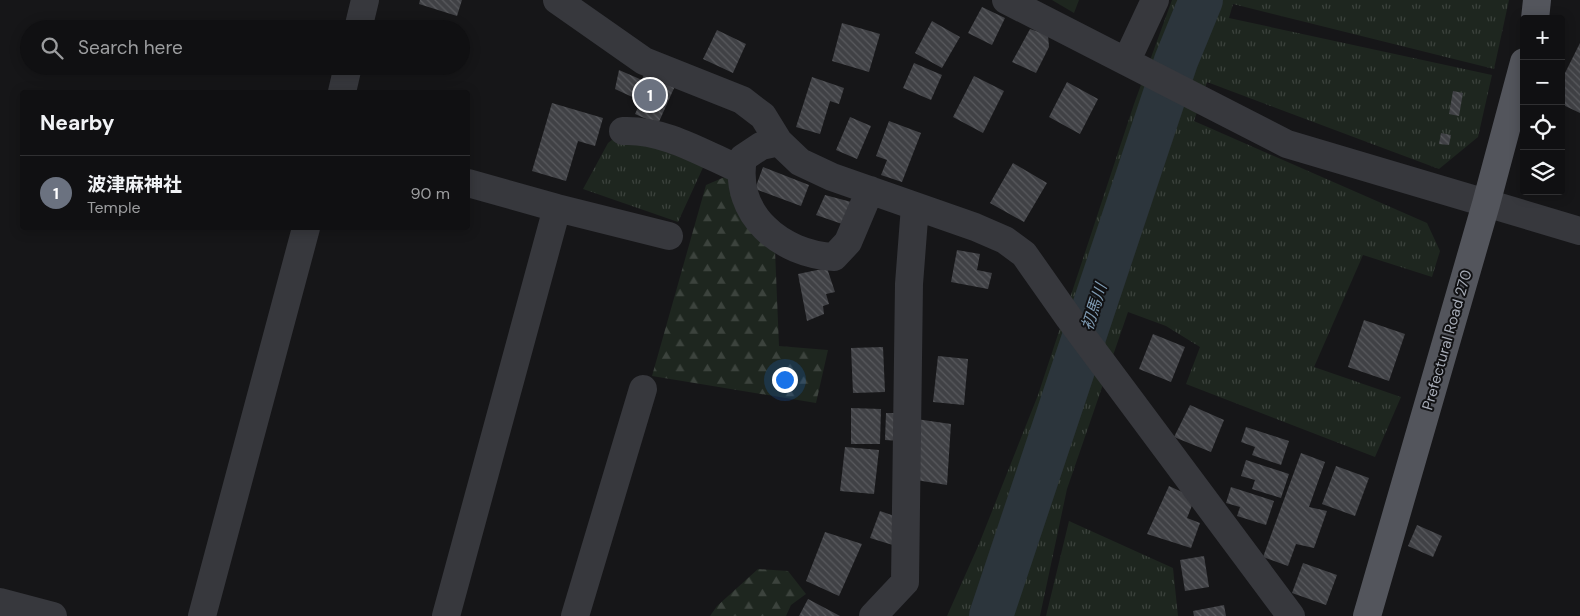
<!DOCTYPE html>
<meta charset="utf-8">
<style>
body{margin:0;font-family:"DM Sans","Noto Sans JP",sans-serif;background:#19191b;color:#f1f3f6}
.controls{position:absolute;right:15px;top:15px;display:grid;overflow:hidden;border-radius:5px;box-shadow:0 2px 12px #0003}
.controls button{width:45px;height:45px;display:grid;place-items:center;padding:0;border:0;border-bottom:1px solid #303032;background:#101012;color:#f1f3f6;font:25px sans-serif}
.you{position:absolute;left:784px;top:379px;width:18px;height:18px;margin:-12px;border:4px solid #fff;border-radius:50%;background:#1a73e8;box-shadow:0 0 0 8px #1a73e833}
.badge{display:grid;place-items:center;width:32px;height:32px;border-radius:50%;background:#f2b134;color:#fff;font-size:16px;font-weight:700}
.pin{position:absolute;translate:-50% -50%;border:2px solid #fff;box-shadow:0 1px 5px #0006}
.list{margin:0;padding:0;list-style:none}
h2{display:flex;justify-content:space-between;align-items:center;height:65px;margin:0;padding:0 20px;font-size:21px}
h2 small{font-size:16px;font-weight:400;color:#9c9d9f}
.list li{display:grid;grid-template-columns:32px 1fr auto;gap:15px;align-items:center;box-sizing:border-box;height:75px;padding:0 20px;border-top:1px solid #303032}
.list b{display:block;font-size:19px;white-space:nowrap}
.list p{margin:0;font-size:16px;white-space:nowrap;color:#9c9d9f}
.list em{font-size:16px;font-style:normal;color:#9c9d9f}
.icon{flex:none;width:28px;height:28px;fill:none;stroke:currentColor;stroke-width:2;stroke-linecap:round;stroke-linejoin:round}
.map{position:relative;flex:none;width:1580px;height:616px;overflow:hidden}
.search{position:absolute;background:#101012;box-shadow:0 2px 12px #0003;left:20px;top:20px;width:450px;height:55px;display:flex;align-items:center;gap:12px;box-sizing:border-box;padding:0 18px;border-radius:28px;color:#9c9d9f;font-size:19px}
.panel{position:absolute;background:#101012;box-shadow:0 2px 12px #0003;left:20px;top:90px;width:450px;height:140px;border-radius:5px}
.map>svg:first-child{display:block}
.grass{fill:url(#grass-tufts)}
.forest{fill:url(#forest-firs)}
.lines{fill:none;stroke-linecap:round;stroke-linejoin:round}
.river{stroke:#2c353c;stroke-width:44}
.building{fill:url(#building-back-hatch)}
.minor{stroke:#37383d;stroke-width:28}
.major{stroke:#53555c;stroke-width:28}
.labels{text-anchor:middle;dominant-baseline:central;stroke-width:4;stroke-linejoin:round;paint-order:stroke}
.street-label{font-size:15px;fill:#a8adb8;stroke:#111113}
.water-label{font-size:16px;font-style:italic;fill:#7f9bb3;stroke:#111113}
</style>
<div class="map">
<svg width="1580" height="616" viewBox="0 0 1580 616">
<defs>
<pattern id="grass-tufts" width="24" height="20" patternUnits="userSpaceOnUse" patternTransform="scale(1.25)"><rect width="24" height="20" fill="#1e261f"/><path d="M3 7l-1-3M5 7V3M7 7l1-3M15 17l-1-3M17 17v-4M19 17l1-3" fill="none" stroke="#3c433d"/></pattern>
<pattern id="forest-firs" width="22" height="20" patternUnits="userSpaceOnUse" patternTransform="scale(1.25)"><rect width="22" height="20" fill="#1e261f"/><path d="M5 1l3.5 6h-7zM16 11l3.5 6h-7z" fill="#3c433d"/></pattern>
<pattern id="building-back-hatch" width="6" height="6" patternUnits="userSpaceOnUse" patternTransform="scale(1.25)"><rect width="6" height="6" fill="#404145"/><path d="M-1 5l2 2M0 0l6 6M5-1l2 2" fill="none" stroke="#595a5e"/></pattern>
</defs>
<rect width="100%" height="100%" fill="#161618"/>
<path class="grass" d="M1052,0H1079L1074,13Z
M1172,0H1509L1494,69L1233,4L1229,18L1492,75L1478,137L1439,169L1207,82L1194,121L1427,223L1440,251L1432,277L1363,255L1314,367L1401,397L1375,457L1186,384L1200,347L1166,326L1128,312L1067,489L1040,616H947L979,544L1038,395L1134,104Z
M623,131L706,161L678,222L583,189L608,143Z
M1069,521L1173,568L1178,616H1046Z"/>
<path class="forest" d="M741,170L775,250L779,346L828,350L816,403L652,376L706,185Z
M758,569L788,571L806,594L791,605L786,616H710L717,606Z"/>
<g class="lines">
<path class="river" d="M991,616L1176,61L1201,0"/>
</g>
<path class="building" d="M420,0H462L457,16L419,4Z
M982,7L1005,18L992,45L968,33Z
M932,21L960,37L942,68L915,53Z
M842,23L880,34L869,72L832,61Z
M1030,29L1048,35L1049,47L1036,73L1012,62Z
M717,30L746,44L733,73L703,59Z
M1580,43V113L1561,104V81Z
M914,63L942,75L931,100L903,88Z
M619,70L642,80L645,72L675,86L658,124L635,114L641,101L615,89Z
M974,76L1004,91L983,133L953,117Z
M812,77L844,88L839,104L830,101L820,134L796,127Z
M1067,82L1098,99L1080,134L1049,117Z
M1453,91L1463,93L1459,116L1449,114Z
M552,103L603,118L595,146L578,141L566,181L532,171Z
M850,117L871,126L857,159L836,150Z
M889,121L921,133L902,182L881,175L887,160L876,156Z
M1441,133L1451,135L1449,145L1439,144Z
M1013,163L1047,183L1024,222L990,203Z
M763,167L809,185L801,206L755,189Z
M825,195L855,203L848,226L816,215Z
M957,250L980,254L977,270L992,273L988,289L951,282Z
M827,268L835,292L826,294L829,304L823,306L824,314L807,321L798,274Z
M1364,320L1405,334L1389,381L1348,367Z
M1153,334L1185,347L1171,382L1139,369Z
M883,347L885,392L853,393L851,348Z
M938,356L968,359L964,405L933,402Z
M1190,405L1224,420L1211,452L1174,437Z
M851,408L881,409L880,444H851Z
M886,413H901V441L885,440Z
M916,419L951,424L947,485L910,479Z
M1246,427L1289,441L1281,465L1252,455L1255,447L1241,442Z
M845,447L879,450L874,494L840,491Z
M1301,453L1325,462L1309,507L1327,511L1314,548L1296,544L1288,566L1263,557Z
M1246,460L1289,474L1281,498L1252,489L1255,480L1241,476Z
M1336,466L1369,478L1355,516L1322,504Z
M1169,486L1195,498L1187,518L1200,523L1191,548L1147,534Z
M1231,487L1274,501L1266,525L1237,516L1240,507L1226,503Z
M880,511L906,520L896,546L870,538Z
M1417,525L1442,536L1433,557L1408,546Z
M825,532L862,544L839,596L806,581Z
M1204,556L1209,587L1185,591L1180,560Z
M1303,563L1337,575L1326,605L1292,593Z
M808,599L840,616H799Z
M1224,605L1226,616H1194L1193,611Z"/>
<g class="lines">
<path class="minor" d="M557,0L644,61L742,100L763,116L779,142L800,162L832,177L975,227L1005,240L1024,254L1069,318L1291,616
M1006,0L1287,144L1580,231
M358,29L365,0
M1127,60L1155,0
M342,92L348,66
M623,131C664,129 704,154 741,170
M779,142L761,146L743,158C733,215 781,254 834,257L848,242L870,190
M468,183L557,208L669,236
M0,602L53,616
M202,616L306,228
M446,616L557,208
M575,616L643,389
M873,616L905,582L909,284L915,206"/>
<path class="major" d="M1535,19L1537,0
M1367,616L1486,204L1524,62"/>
</g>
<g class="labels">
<g class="street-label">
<text transform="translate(1447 340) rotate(-74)">Prefectural Road 270</text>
</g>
<g class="water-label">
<text transform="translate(1094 307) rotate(-72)">初馬川</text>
</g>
</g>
</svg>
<div class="controls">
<button>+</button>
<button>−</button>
<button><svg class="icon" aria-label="locate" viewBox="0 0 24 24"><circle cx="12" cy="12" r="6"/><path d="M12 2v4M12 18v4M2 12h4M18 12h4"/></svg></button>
<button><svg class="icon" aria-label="layers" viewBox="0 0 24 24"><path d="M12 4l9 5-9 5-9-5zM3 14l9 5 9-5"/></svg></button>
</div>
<div class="you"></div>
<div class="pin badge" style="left:650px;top:95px;background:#6b7280">1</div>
<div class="search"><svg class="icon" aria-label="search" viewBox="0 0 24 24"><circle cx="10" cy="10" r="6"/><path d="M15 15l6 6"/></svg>Search here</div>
<section class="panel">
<h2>Nearby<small></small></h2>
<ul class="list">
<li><span class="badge" style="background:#6b7280">1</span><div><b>波津麻神社</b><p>Temple</p></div><em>90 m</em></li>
</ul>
</section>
</div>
